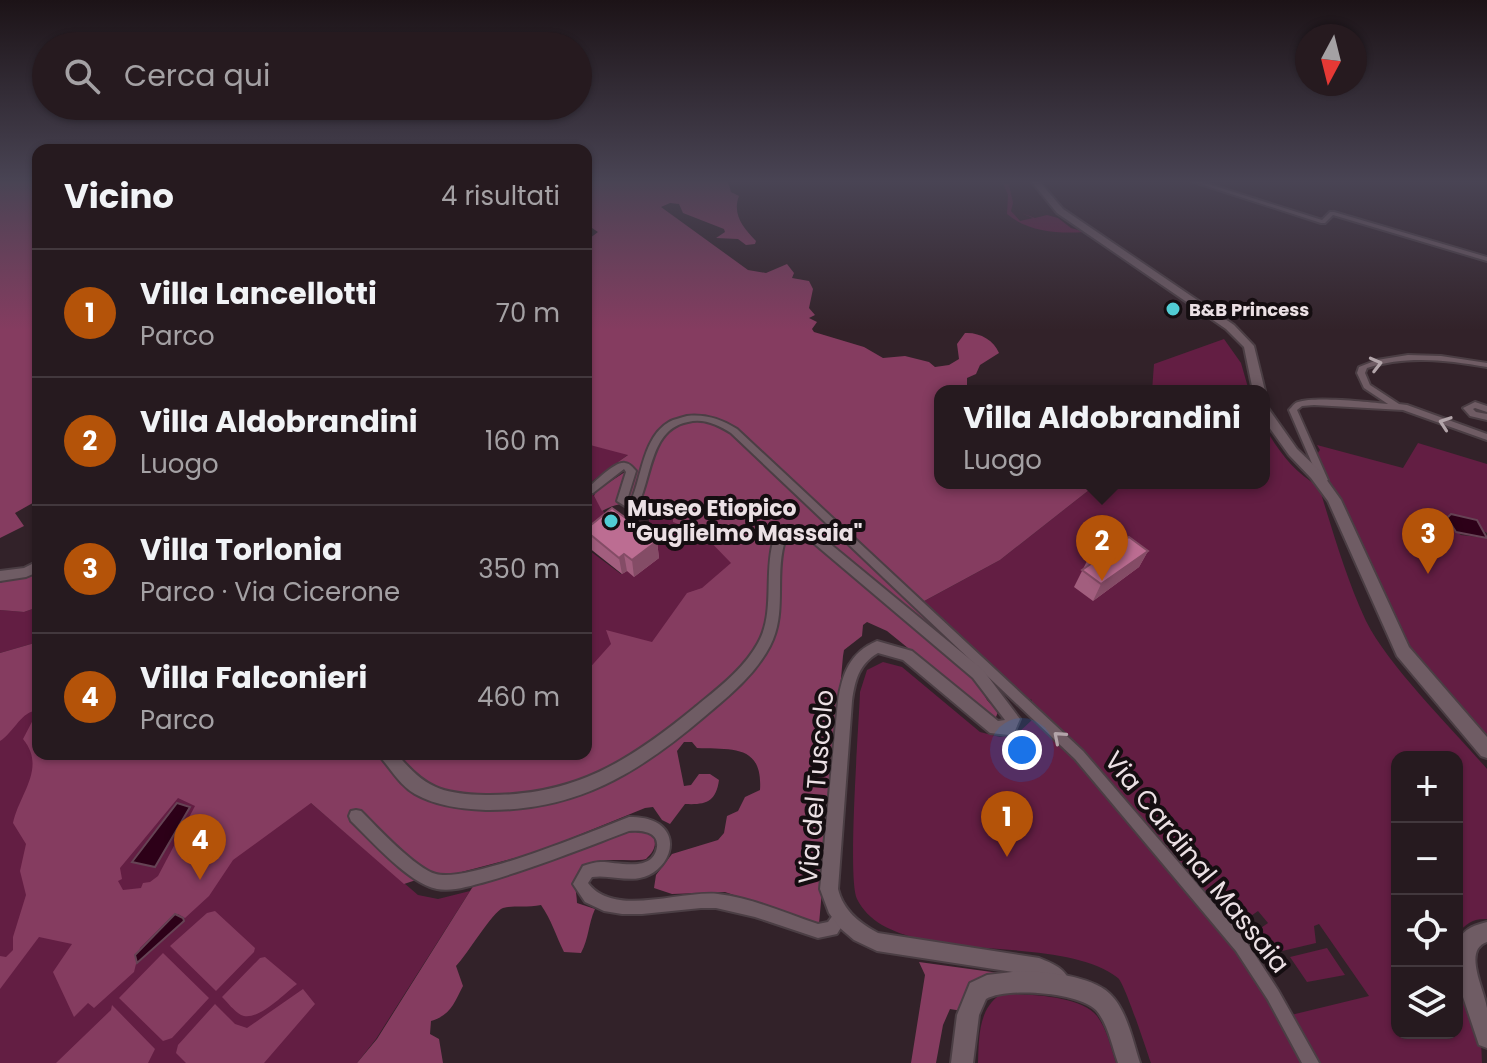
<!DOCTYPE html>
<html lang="it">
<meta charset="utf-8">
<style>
body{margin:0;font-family:Poppins,sans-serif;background:#2e2328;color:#f1f3f6}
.controls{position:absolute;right:24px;bottom:24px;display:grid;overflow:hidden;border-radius:16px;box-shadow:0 2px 6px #0004}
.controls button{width:72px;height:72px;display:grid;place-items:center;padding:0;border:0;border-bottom:2px solid #42383d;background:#261a1f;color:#f1f3f6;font:40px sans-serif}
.compass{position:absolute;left:1295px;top:24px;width:72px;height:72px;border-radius:50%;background:#261a1f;box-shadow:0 2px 6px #0004;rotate:187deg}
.you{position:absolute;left:1022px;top:750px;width:28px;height:28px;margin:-20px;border:6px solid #fff;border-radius:50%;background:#1a73e8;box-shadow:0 0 0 12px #1a73e833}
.badge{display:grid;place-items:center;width:52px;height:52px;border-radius:50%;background:#b45309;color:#fff;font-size:26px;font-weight:700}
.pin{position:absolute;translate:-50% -66px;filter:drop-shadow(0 2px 4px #0008)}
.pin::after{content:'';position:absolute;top:42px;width:28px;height:24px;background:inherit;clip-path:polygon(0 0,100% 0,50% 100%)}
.popup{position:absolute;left:934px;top:385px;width:336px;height:104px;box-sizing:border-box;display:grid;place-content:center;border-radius:16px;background:#261a1f;filter:drop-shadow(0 2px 6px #0005);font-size:26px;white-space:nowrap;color:#a4a1a4}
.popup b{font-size:30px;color:#f1f3f6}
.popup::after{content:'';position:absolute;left:50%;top:100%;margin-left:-16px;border:16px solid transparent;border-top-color:#261a1f}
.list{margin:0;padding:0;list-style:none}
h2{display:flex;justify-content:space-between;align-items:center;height:104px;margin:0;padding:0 32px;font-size:34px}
h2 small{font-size:26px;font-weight:400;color:#a4a1a4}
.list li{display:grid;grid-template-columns:52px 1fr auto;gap:24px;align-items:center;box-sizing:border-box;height:128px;padding:0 32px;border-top:2px solid #42383d}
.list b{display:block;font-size:30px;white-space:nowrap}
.list p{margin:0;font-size:26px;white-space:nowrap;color:#a4a1a4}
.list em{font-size:26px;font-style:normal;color:#a4a1a4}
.icon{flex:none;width:44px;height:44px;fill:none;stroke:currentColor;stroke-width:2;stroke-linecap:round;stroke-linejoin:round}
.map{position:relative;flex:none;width:1487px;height:1063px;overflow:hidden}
.search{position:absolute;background:#261a1f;box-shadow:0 2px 6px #0004;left:32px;top:32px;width:560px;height:88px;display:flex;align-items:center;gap:20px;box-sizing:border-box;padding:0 28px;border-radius:44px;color:#a4a1a4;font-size:30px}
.panel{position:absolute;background:#261a1f;box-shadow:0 2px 6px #0004;left:32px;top:144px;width:560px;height:616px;border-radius:16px}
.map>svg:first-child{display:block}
.green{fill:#631e43}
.forest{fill:#853c60;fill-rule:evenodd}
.water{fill:#2d0018;stroke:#664355;stroke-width:2}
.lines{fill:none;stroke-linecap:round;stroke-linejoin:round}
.minor-casing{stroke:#4b3e44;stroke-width:4}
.tertiary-casing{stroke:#4b3e44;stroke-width:4}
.secondary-casing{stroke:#4b3e44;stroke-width:4}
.minor{fill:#6f5c64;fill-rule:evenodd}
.tertiary{fill:#6f5c64;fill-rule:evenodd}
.secondary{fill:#6f5c64;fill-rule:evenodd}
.wall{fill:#a25e7e}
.shaded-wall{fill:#844c66}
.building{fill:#bc6d92;stroke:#844c66;stroke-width:2}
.oneway{stroke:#b3a5aa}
.poi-dot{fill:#51ccd4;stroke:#150e11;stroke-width:3}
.labels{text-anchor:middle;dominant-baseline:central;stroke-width:8;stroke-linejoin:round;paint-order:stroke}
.far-poi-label{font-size:18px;font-weight:bold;fill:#ebe0e4;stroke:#150e11;text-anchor:start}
.poi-label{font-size:22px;font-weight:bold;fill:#ebe0e4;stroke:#150e11;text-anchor:start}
.near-street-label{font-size:26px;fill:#ebe0e4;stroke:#150e11}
</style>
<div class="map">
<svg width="1487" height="1063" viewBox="0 0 1487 1063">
<rect width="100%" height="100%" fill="#322229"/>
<path class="green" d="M1003,183L1009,184L1013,203L1011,211L1020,221L1033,218L1021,213L1035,218L1047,215L1058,218L1071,228L1085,232C1059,234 1028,232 1007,214L1008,195Z
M1224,339L1241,363L1249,391H1152L1154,364Z
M1264,426C1279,452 1293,471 1319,487C1333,532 1346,578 1366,621C1389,667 1452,728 1487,769V919C1473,918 1466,924 1457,934V757H1397V1033H1457V970L1481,1041L1482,1063H1319L1291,1015L1369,996L1319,924L1314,926L1316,943L1278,952L1258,930L1268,923L1258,911L1248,918L1234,902L1219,911L1084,752L1032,705V700L1019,694L917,605L1000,560L1098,483H1264Z
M1418,443L1487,464V533L1455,515L1453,529L1461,535L1487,538V742L1408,653L1378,593L1317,454L1320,450L1317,445L1403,468Z
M586,444L629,454L587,485L607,517L586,530Z
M668,497L758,565L586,746V548L621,574L627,571L650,525L647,510Z
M38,607V642L0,653V610L24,612Z
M883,662L902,667L980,732L1000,737L1017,734L1032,720L1076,759L1236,949L1262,987L1302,1063H1151C1146,1049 1125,984 1118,978C1058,930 892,970 857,899C847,879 859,725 860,692L867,670Z
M38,694V754L311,803L418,895L438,899L470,891L376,1039L357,1063H0V724Z
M1327,948L1345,975L1307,982L1290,957Z
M1001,994C1026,994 1081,995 1097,1016C1107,1029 1111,1048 1116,1063H978C979,1038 978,1009 1001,994Z"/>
<path class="forest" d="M0,181H38V500L15,513L24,526L0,538Z
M586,181L728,182L731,192L739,196C732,214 743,228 756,241L755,244L746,245L738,239L716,238L725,232L724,229L683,213L679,204L670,203L661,207L748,270L766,273L787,264L794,273L792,278L809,281L813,289L809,308L815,315L809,318L817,322L812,329L814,332L864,347L883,358L905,356L929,362L935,367L949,365L959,359L957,344L965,333C979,332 994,340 999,353L980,365L976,374L967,378V391H940V483H1098L1000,560L915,606L963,655L987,700L998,712L996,717H991L969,702L966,695L887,631L867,622L863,625L862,636L844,650L843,656L819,924L725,892L672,894L654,888L656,875L672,854L718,840L724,833L727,816L738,811L745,797L760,790C763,743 730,750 697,748L692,742H684L677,751L684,786L691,785L699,774H710L719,780C716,802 706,805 685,804L670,824L662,820L653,807L645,808L537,852L454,874H434L404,884L311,803L233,860L209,896L185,918L178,914L171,917L140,948L134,972L94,1008L88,1003L74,1017L53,972L72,944L39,937L0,989V956L6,957L13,950V937L26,895L20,871L26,844L13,823C19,794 47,768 23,739L35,716L34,711C20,714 13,733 0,741V653L38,642V754H586V672L611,644L606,630L652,642L687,593L702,588L731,563L703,534L673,522V509C650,501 623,499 602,511L594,496L596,491L628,470V464L618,462L628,455L586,444V241L598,232L586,224ZM178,798L195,806L158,876L150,882L143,883L141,888L123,890L118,881L122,879L120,868Z
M38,568V607L24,612L0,610V583Z
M638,828L652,834C658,844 654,852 646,859C626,864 583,851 576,878C574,887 577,895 577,903L595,909C588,925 589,938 581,953L564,952C556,936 551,919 541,905C529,908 514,905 503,908C493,911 467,955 456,966L463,986C454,1003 451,1015 431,1021L430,1034L439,1039L443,1063H357L377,1039L477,880L520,869Z
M215,911L255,948L254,952L216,991L170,946L207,913Z
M163,953L209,998L172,1038L163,1041L119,998Z
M265,957L297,984C285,993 257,1023 241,1015C234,1011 227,1002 222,997L260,958Z
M919,962L999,973L998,978L962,1011L950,1009L943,1025L936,1063H911L925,975Z
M303,989L315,1004L264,1063H186L176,1053L178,1045L215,1004L235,1024L247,1028Z
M112,1005L155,1049L148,1063H56L111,1010Z"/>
<path class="water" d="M1451,514L1477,520L1487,538L1456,532L1447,518Z
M177,803L190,807L155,867L132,862Z
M175,914L183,918L184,921L137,963L135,955Z"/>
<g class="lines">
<defs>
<path id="minor" d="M1191,181H1199L1322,220L1330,212H1334L1487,257V261L1333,215L1325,223H1321Z
M1408,355L1441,356L1487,363V367C1447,360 1406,355 1367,368L1365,373L1370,385L1399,404L1407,405L1487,434V440L1403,410L1314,405L1302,406L1297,410L1328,480L1323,483L1320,482L1289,410C1292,407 1294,403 1298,402C1314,396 1369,402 1388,404L1364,388L1357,373L1359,367L1377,360Z
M1475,402L1487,406V412L1475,408L1473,409L1476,412L1487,414V420L1470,416L1463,408Z
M687,416C706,414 721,419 737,429L1083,751L1246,941L1278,990L1319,1063H1302L1268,1000L1236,951L1075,759L731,433C718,425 704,418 688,422C650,429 652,477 638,505L628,508L617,501L626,472L624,469L593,493H587V489C595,482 615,461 625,463C631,464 632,467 636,471L627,500L631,501C642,476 643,437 669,422C674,419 681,418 687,416Z
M356,810L361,811C377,827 416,869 436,874C468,883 593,831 629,817C640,817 650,818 659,824C680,839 668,866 649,875C631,884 611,874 592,877L588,883C614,918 681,890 718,894C752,898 785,913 818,924L828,922L836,911L841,909L846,911L848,916L837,934L818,938L755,917L716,908H701L642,914H622L604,911L585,902L573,884L583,866C589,864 595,862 601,862C618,862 653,873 657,847C659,831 640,830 629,831C581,849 534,868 485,882C470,886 452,892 437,889C408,883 372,841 351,821L349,816L351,811Z"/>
<path id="tertiary" d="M791,530L817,533L983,670L1020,719L1014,733L1009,735L990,733L903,660L878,653C859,664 855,680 852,701L838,889C843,910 859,923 878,933L1039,958C1054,964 1065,968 1071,984L1069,991L1062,993C1052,989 1049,980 1039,976L877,951L854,940L840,928L829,913L820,889L838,701C842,674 850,652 877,641L912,651L998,721L1005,720L973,678L810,540L793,539L784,544C775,578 787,614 770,646C755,675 729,696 704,717C637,774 576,811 486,810C462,809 436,806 415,794C401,786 392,771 382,759L379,754H397C425,788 442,794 486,795C574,796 628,762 694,708C717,689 743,670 758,643C775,613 764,575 773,542L775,539Z
M38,561V572L26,577L0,581V571L24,568Z"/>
<path id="secondary" d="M1031,181H1039L1063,209L1234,325L1254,346L1265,391L1264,392L1253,391L1244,347L1226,329L1057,213Z
M1264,407L1268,408L1297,449L1321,472L1341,500L1409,647L1487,737V758L1481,756L1397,656L1328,501L1311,478L1289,455L1264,420Z
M1487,922V942C1462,950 1485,991 1487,1008C1487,1021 1487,1035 1487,1048L1479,1045L1457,979V944C1463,929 1472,926 1487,922Z
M1020,971C1046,972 1091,975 1110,994C1127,1010 1133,1042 1140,1063H1118C1112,1046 1108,1024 1096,1010C1078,992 1007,987 986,999L979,1015L973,1063H951L957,1015L970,983L987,975Z"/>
</defs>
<use href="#minor" class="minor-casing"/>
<use href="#tertiary" class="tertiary-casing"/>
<use href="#secondary" class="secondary-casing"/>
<use href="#minor" class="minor"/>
<use href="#tertiary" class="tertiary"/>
<use href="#secondary" class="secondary"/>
</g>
<path class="wall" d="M586,529L657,541L659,558L634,577L627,571L622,574L588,547Z
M1113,548L1148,551L1139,567L1093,601L1074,587L1091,553Z"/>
<path class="shaded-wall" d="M657,541L659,558L634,577L632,560Z
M1148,551L1139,567L1093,601L1101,584Z
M624,554L627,571L622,574L619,558Z"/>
<path class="building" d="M612,508L657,541L632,560L624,554L619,558L586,531V529Z
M1129,537L1148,551L1101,584L1082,570L1098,559L1091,553L1106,543L1113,548Z"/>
<defs><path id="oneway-chevron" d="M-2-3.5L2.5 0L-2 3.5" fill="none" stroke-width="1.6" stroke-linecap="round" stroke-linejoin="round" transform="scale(2)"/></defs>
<g class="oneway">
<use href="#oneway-chevron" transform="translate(1376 364) rotate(-14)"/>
<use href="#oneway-chevron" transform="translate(1445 423) rotate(-161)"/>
<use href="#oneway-chevron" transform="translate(1059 737) rotate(-139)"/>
</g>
<linearGradient id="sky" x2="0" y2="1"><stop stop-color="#1c1317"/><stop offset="0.55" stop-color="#494454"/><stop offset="1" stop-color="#494454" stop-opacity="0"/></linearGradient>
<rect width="1487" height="330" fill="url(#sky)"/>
<g class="poi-dot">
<circle cx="1173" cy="309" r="8"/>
<circle cx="611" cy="521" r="8"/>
</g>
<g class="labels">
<g class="far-poi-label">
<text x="1189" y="309">B&amp;B Princess</text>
</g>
<g class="poi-label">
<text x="627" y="508">Museo Etiopico<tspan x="627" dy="25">"Guglielmo Massaia"</tspan></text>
</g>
<g class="near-street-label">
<text transform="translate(816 787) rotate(-85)">Via del Tuscolo</text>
<text transform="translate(1197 862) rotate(51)">Via Cardinal Massaia</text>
</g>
</g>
</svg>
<div class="controls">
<button>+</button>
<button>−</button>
<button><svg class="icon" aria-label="locate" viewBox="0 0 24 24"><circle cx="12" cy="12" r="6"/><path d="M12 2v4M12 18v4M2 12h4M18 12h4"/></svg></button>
<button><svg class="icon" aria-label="layers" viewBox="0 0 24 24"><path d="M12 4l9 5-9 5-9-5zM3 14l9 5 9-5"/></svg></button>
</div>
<svg class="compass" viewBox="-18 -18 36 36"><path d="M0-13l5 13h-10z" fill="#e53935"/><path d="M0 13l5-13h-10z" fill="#a4a1a4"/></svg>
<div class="you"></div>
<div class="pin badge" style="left:1007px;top:857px">1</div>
<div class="pin badge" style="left:1102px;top:581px">2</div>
<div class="popup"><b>Villa Aldobrandini</b>Luogo</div>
<div class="pin badge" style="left:1428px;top:574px">3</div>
<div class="pin badge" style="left:200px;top:880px">4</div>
<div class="search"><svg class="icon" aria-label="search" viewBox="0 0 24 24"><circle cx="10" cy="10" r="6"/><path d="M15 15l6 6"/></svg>Cerca qui</div>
<section class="panel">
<h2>Vicino<small>4 risultati</small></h2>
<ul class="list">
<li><span class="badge">1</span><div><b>Villa Lancellotti</b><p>Parco</p></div><em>70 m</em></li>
<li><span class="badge">2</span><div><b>Villa Aldobrandini</b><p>Luogo</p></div><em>160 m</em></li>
<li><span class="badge">3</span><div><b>Villa Torlonia</b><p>Parco · Via Cicerone</p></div><em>350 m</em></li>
<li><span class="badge">4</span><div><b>Villa Falconieri</b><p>Parco</p></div><em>460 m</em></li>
</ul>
</section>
</div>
